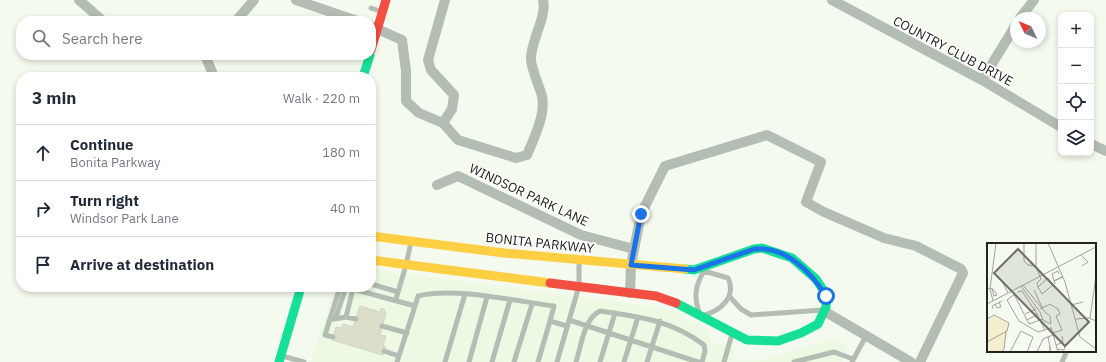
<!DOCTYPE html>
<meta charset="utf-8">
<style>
body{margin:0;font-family:"IBM Plex Sans",sans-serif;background:#f2f2f3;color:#1f2937}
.controls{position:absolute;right:12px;top:12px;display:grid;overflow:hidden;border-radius:8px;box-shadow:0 2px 6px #0003}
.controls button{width:36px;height:36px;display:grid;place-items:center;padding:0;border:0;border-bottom:1px solid #e0e1e3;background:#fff;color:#1f2937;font:20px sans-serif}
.compass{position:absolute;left:1010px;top:12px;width:36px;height:36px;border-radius:50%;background:#fff;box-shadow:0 2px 6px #0003;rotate:314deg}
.stop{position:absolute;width:12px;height:12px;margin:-9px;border:3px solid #1a73e8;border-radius:50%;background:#fff}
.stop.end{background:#1a73e8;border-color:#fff;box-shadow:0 1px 4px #0008}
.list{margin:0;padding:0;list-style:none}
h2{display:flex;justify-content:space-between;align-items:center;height:52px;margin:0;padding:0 16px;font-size:17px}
h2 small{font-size:13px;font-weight:400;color:#747a83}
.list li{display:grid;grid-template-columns:26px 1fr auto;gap:12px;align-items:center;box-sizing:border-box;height:56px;padding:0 16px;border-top:1px solid #e0e1e3}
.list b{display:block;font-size:15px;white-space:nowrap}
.list p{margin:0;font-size:13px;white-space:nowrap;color:#747a83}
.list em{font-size:13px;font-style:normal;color:#747a83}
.icon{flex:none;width:22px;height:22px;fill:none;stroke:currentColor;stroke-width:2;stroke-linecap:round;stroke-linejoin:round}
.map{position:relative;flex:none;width:1106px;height:362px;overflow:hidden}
.search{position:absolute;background:#fff;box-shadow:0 2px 6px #0003;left:16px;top:16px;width:360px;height:44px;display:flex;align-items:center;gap:10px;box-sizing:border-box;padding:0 14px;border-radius:16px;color:#747a83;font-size:15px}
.panel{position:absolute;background:#fff;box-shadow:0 2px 6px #0003;left:16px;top:72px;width:360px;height:220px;border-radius:16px}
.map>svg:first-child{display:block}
.built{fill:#eef9e3}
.building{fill:#dcdeca;stroke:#d1d4ca}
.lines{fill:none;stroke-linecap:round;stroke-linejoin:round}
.lane{stroke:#b4bdb4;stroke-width:5}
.street{stroke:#b4bdb4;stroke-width:10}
.fast{stroke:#16e098;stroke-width:9}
.slow{stroke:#ffcf43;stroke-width:9}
.jam{stroke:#f24e42;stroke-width:9}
.route{stroke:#1a73e8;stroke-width:5}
.labels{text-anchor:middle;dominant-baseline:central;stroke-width:3.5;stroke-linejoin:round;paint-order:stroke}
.street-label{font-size:13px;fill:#20241b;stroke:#fff}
.inset-road{fill:none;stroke:#a0a49a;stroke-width:1}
.view{fill:#6b6f65;fill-opacity:0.15;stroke:#6b6f65;stroke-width:2}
.inset-edge{fill:none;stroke:#20241b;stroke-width:2}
</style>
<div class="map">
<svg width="1106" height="362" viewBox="0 0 1106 362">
<rect width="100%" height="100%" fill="#f5faef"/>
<path class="built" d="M371,269L669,309L707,330L710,341L735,349L733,361H758L833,339L849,347L842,362H311L334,287H371Z"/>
<path class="building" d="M360,306L380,312L381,308L385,310L384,312L386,313L380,335L386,336L383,346L386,347L383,355L332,340L336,327L341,328L343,324L353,327Z"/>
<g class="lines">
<path class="lane" d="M371,8L382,12
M704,271L728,278C737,297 720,311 704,315
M371,284L398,292
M729,296L741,309L751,315L823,310
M396,299L406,265L411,242
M699,312C693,296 696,284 705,269
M346,317L353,289L415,306L418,296C455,287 515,301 554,306L550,321L567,326
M334,319L346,317L356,319
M569,320L698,362
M329,321L336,317L346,287
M382,326L407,333
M333,337L325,335L340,287
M384,351L399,356
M282,356L304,362
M397,362L415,306
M445,362L465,294
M469,362L487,297
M492,362L510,300
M514,362L532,304
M538,362L550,321
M557,362L579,286V260
M576,362C581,347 584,318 600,311C640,317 671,320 704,345L705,351L702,362
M600,362L615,313
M624,362L638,317
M647,362L660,321
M724,362L732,334
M794,362L834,352L853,359
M852,362L866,336
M1062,362L1067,351"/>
<path class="street" d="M79,0L103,21
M296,0L357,21
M832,0L982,80L1061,127
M1020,18L1034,0
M236,21L254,0
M373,27L402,40L406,71V101L419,113L443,123L458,140L516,158L527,155C534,138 546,114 542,96C539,85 530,67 531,57C532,39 547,16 543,0
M205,55L214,77
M982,80L1016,25
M443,123L452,109L454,95L431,70L428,60L445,0
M1091,144L1106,151
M437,185L458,176L581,235L634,249
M630,293L631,265L641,214L665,166L767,135L821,162L806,202L824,212L884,238L916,246L961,269L963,273L920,362
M824,311L911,362"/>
<path class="fast" d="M363,77L370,55
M676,303L747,340L778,341L801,333L818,324L826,307L827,296L816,279L792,258L762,248L754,249L694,270L685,269
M279,362L301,287"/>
<path class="slow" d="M371,236L504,253L685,269
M371,260L550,283"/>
<path class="jam" d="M371,50L386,0
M550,283L656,296L676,303"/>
</g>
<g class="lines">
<path class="route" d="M641,214L631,265L694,270L754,249C786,246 811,272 826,296"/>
</g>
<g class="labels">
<g class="street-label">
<text transform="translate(953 51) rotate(28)">COUNTRY CLUB DRIVE</text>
<text transform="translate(529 195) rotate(25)">WINDSOR PARK LANE</text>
<text transform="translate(540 243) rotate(6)">BONITA PARKWAY</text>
</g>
</g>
<g transform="translate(987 243)">
<rect width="109" height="109" fill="#f5faef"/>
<path d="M6,73L22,80L16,109H4L0,102V76Z" fill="#f4eece"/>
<path class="inset-road" d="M37,0V18L41,22L49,23M49,0V23L54,36L50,40L51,44L61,35L66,42L55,51L51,44M61,0L78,39L93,94L109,106M94,12L101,19L95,23M76,33L67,38L76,34M14,36L21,50M68,41L65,31L71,28L72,31M34,43L53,69L56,77L64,81L63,73L58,69L36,42M0,45L6,46L10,52L7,53L5,46M47,47L55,64M31,49L35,48L46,65M27,51L42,81L56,76M28,51L20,57L32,78L51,89L64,85M6,58L3,46L9,0M0,61L109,4M8,61L10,65L14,64L12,59M84,62L96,59M46,64L58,87M6,66L5,63L15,58M53,66L63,61L71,66L73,71L69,73L75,87L66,90M38,71L49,66M103,75L109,33M0,76L7,72L22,80L20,88L0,99M89,76L102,75L109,78M40,77L51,71M64,84L71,109M61,93L63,105V108V104M69,102L76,99L75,93M70,106L77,107L78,102M14,109L17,106L19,88M23,109L34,88L46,94L40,109M50,109L56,96L66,92"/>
<path class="view" d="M31,6L102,79L78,103L7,30Z"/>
<rect width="109" height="109" class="inset-edge"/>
</g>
</svg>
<div class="controls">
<button>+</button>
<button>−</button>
<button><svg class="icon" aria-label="locate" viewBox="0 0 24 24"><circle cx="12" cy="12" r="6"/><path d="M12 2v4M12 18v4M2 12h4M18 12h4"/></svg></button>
<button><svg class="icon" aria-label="layers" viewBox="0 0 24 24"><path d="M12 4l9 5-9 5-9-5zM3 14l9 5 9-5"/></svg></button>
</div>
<svg class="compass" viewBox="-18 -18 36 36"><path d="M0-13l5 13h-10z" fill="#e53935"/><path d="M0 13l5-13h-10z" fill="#747a83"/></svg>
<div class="stop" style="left:826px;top:296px"></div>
<div class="stop end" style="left:641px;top:214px"></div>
<div class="search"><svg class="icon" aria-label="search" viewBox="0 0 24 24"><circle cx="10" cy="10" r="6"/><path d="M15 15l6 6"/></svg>Search here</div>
<section class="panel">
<h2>3 min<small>Walk · 220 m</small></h2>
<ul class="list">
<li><svg class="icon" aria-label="ahead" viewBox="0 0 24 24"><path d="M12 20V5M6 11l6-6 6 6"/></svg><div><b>Continue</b><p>Bonita Parkway</p></div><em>180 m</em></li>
<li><svg class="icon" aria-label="right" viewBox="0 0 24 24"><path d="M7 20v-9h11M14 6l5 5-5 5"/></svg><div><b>Turn right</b><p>Windsor Park Lane</p></div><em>40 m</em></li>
<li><svg class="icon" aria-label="arrive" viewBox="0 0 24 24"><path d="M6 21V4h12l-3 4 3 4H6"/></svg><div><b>Arrive at destination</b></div></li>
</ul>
</section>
</div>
